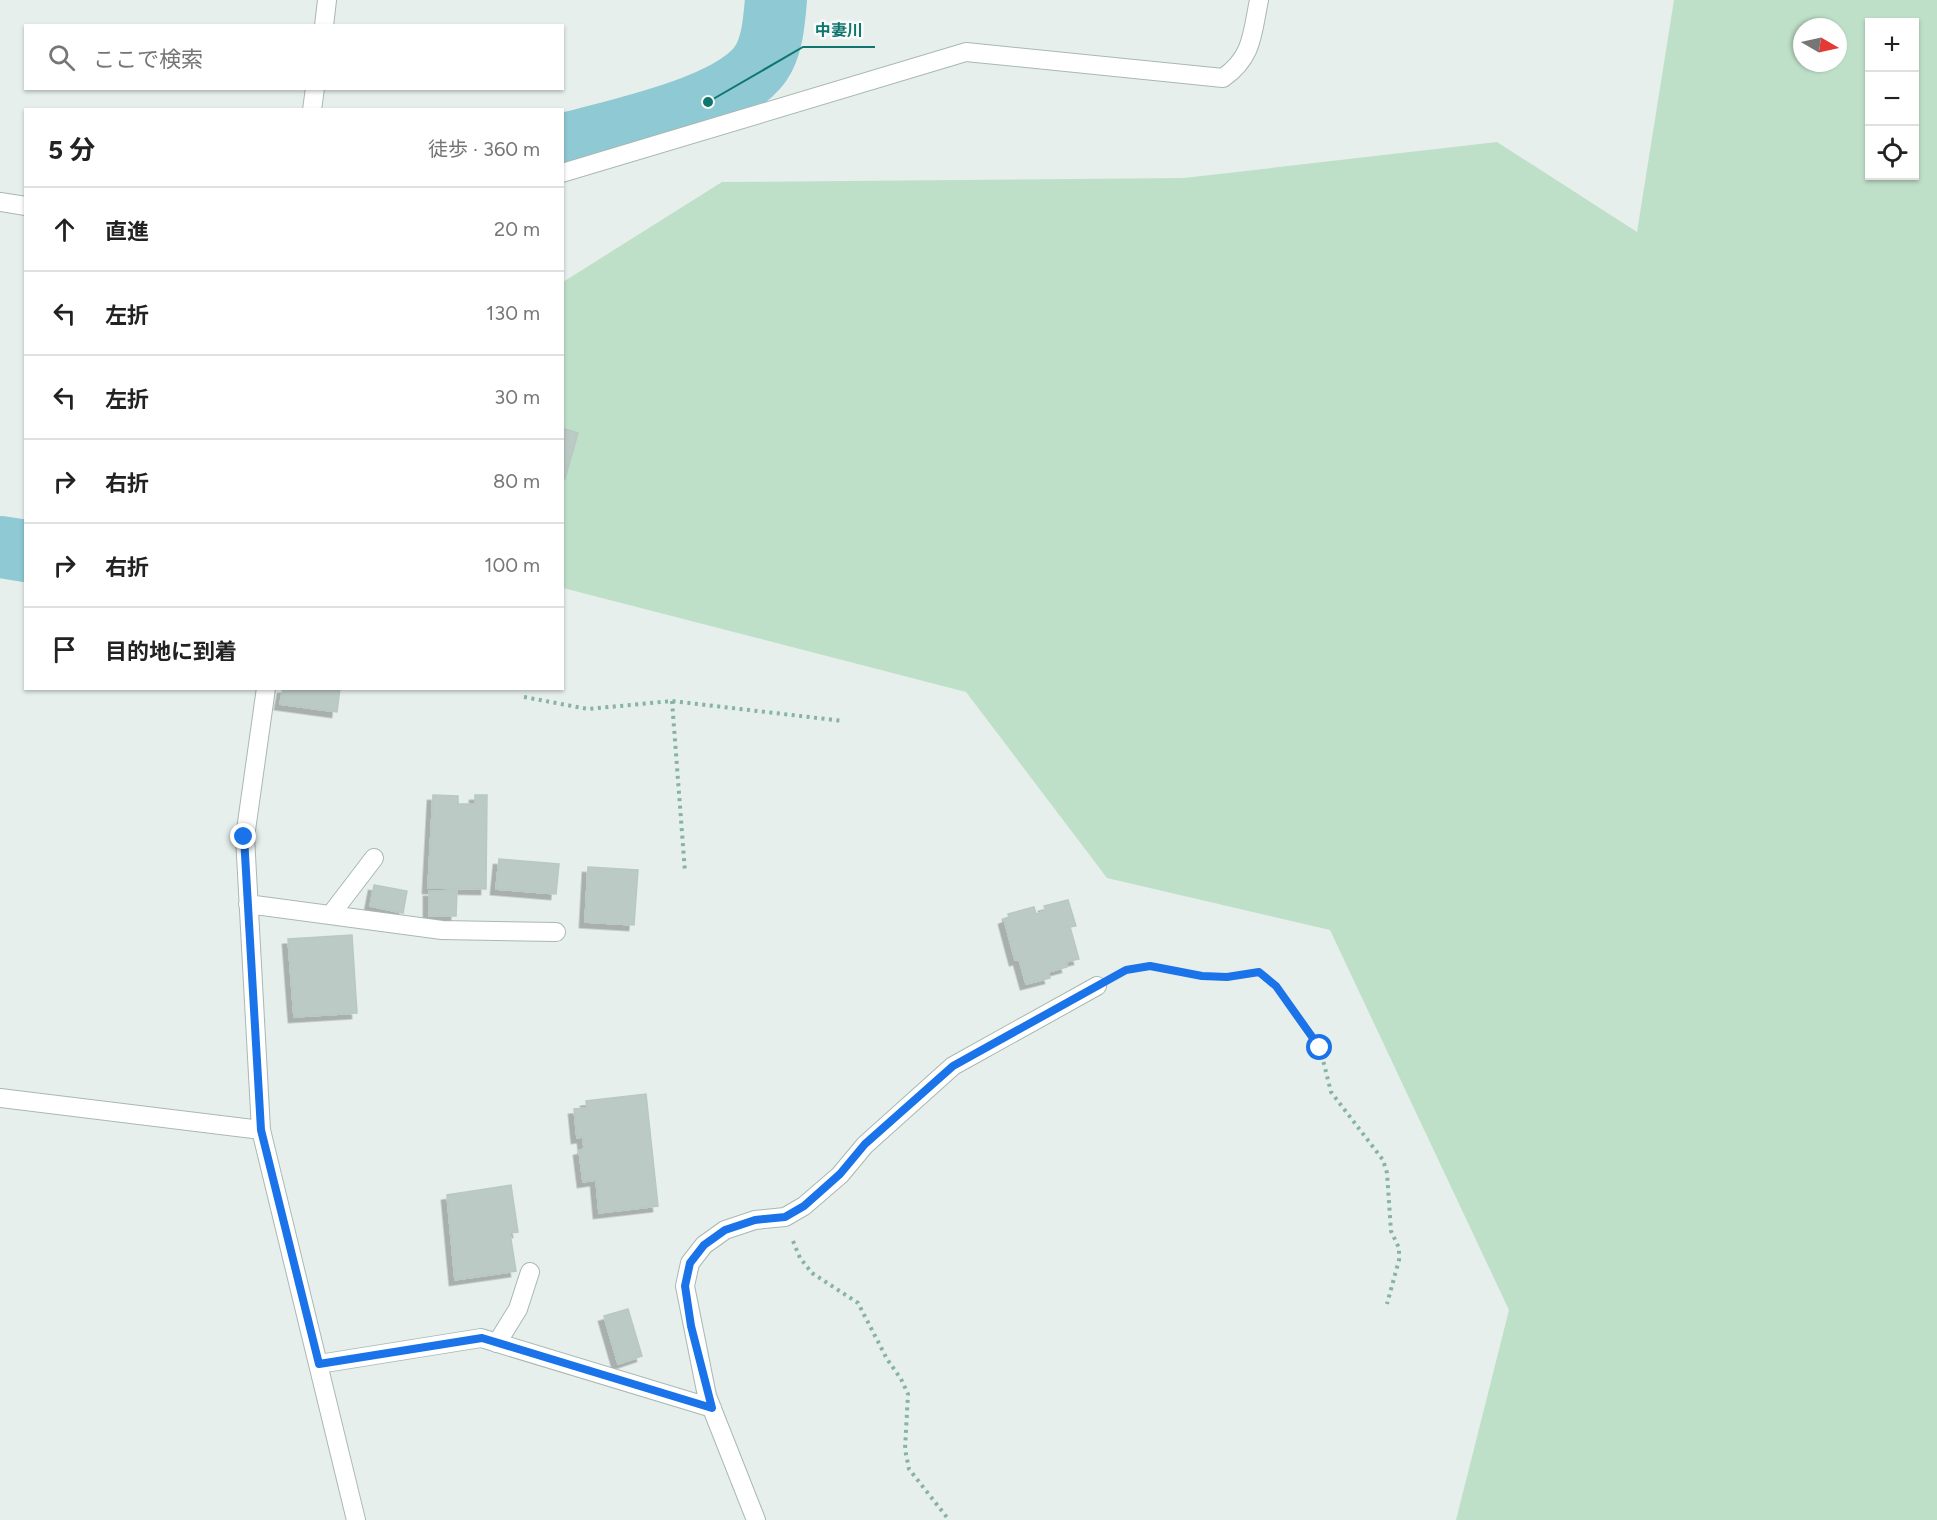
<!DOCTYPE html>
<html lang="ja">
<meta charset="utf-8">
<style>
body{margin:0;font-family:Figtree,"Noto Sans JP",sans-serif;background:#f6f6f6;color:#222}
.controls{position:absolute;right:18px;top:18px;display:grid;overflow:hidden;border-radius:0px;box-shadow:0 2px 4px #0004}
.controls button{width:54px;height:54px;display:grid;place-items:center;padding:0;border:0;border-bottom:2px solid #e0e0e0;background:#fff;color:#222;font:30px sans-serif}
.compass{position:absolute;left:1793px;top:18px;width:54px;height:54px;border-radius:50%;background:#fff;box-shadow:0 2px 4px #0004;rotate:99deg}
.stop{position:absolute;width:18px;height:18px;margin:-14px;border:4px solid #1a73e8;border-radius:50%;background:#fff}
.stop.end{background:#1a73e8;border-color:#fff;box-shadow:0 2px 6px #0008}
.list{margin:0;padding:0;list-style:none}
h2{display:flex;justify-content:space-between;align-items:center;height:78px;margin:0;padding:0 24px;font-size:26px}
h2 small{font-size:20px;font-weight:400;color:#767676}
.list li{display:grid;grid-template-columns:39px 1fr auto;gap:18px;align-items:center;box-sizing:border-box;height:84px;padding:0 24px;border-top:2px solid #e0e0e0}
.list b{display:block;font-size:22px;white-space:nowrap}
.list em{font-size:20px;font-style:normal;color:#767676}
.icon{flex:none;width:33px;height:33px;fill:none;stroke:currentColor;stroke-width:2;stroke-linecap:round;stroke-linejoin:round}
.map{position:relative;flex:none;width:1937px;height:1520px;overflow:hidden}
.search{position:absolute;background:#fff;box-shadow:0 2px 4px #0004;left:24px;top:24px;width:540px;height:66px;display:flex;align-items:center;gap:15px;box-sizing:border-box;padding:0 21px;border-radius:0px;color:#767676;font-size:22px}
.panel{position:absolute;background:#fff;box-shadow:0 2px 4px #0004;left:24px;top:108px;width:540px;height:582px;border-radius:0px}
.map>svg:first-child{display:block}
.green{fill:#bfe0c8;fill-rule:evenodd}
.lines{fill:none;stroke-linecap:round;stroke-linejoin:round}
.river{stroke:#8ec9d4;stroke-width:62}
.building{fill:#bbcac4;stroke:#b8c9c2;stroke-width:1.5;filter:url(#shadow)}
.lane-casing{stroke:#a8b8b2;stroke-width:20}
.street-casing{stroke:#a8b8b2;stroke-width:20}
.path{stroke:#86b3a5;stroke-width:4;stroke-dasharray:3 4.5;stroke-linecap:butt}
.lane{stroke:#fff;stroke-width:18}
.street{stroke:#fff;stroke-width:18}
.route{stroke:#1a73e8;stroke-width:8}
.leader{fill:none;stroke:#0f766e;stroke-width:2}
.callout-dot{fill:#0f766e;stroke:#f7fbf9;stroke-width:2}
.callout-label{font-size:16px;text-anchor:middle;font-weight:bold;fill:#0f766e;stroke:#f7fbf9;stroke-width:5;stroke-linejoin:round;paint-order:stroke}
</style>
<div class="map">
<svg width="1937" height="1520" viewBox="0 0 1937 1520">
<defs>
<filter id="shadow"><feDropShadow dx="-5.5" dy="5.5" stdDeviation="0" flood-color="#0004"/></filter>
</defs>
<rect width="100%" height="100%" fill="#e6efeb"/>
<path class="green" d="M1674,0H1937V1520H1456L1509,1310L1330,930L1107,878L966,692L563,588V282L722,182L1184,178L1497,142L1637,232ZM1870,22H1914V176H1870ZM1802,27H1838V63H1802Z"/>
<g class="lines">
<path class="river" d="M562,145C613,130 740,106 764,58C773,40 774,20 776,0
M0,547L26,551"/>
</g>
<path class="building" d="M562,428L578,433L565,479L562,478Z
M283,688H340L337,712L280,704Z
M433,795L458,796V804H475V795H487L486,889L428,888Z
M499,859L559,864L556,894L496,889Z
M588,867L638,870L634,925L585,922Z
M374,885L407,891L403,913L370,906Z
M429,891H457L456,916H429Z
M1068,900L1076,926L1070,927L1079,959L1066,962L1067,967L1048,972L1050,978L1026,984L1019,959L1015,960L1004,919L1009,917L1008,914L1034,907L1036,914L1046,911L1044,906Z
M352,935L357,1013L294,1017L288,939Z
M646,1094L658,1206L599,1213L596,1180L583,1182L579,1150L584,1149L583,1137L577,1138L574,1109L587,1108L586,1101Z
M511,1185L518,1232L510,1233L516,1271L455,1280L447,1195Z
M628,1309L642,1356L618,1364L604,1316Z"/>
<g class="lines">
<defs>
<path id="lane" d="M497,1343L518,1309L530,1272"/>
<path id="street" d="M324,26L327,0
M312,110L315,88
M562,173L966,52L1223,78C1253,57 1252,34 1259,0
M0,202L26,206
M266,688L245,837L261,1130L356,1520
M248,904L442,930L556,932
M332,913L374,858
M0,1098L261,1130
M319,1364L481,1338L712,1408
M756,1520L707,1396L685,1286L690,1263L704,1245L725,1230L755,1220L785,1217L804,1206L840,1175L865,1145L953,1066L1097,986"/>
</defs>
<use href="#lane" class="lane-casing"/>
<use href="#street" class="street-casing"/>
<path class="path" d="M524,697L588,709L672,701L843,721
M672,701L685,872
M1119,974C1147,959 1173,972 1203,976C1222,978 1240,977 1259,972L1277,986L1305,1024L1320,1048L1331,1092L1383,1160L1387,1173L1391,1231L1399,1248V1260L1387,1304
M793,1241L800,1258L812,1273L858,1303L887,1359L901,1379L908,1394L905,1449L909,1469L949,1520"/>
<use href="#lane" class="lane"/>
<use href="#street" class="street"/>
</g>
<g class="lines">
<path class="route" d="M244,837L261,1130L319,1364L482,1338L712,1408L691,1326L685,1286L690,1263L704,1245L725,1230L755,1220L785,1217L804,1206L840,1174L865,1144L953,1066L1126,970L1150,966L1202,976L1227,977L1259,972L1276,986L1320,1048"/>
</g>
<path class="leader" d="M708 102L803 47H875"/>
<circle class="callout-dot" cx="708" cy="102" r="6"/>
<g class="callout-label">
<text x="839" y="36">中妻川</text>
</g>
</svg>
<div class="controls">
<button>+</button>
<button>−</button>
<button><svg class="icon" aria-label="locate" viewBox="0 0 24 24"><circle cx="12" cy="12" r="6"/><path d="M12 2v4M12 18v4M2 12h4M18 12h4"/></svg></button>
</div>
<svg class="compass" viewBox="-18 -18 36 36"><path d="M0-13l5 13h-10z" fill="#e53935"/><path d="M0 13l5-13h-10z" fill="#767676"/></svg>
<div class="stop" style="left:1320px;top:1048px"></div>
<div class="stop end" style="left:244px;top:837px"></div>
<div class="search"><svg class="icon" aria-label="search" viewBox="0 0 24 24"><circle cx="10" cy="10" r="6"/><path d="M15 15l6 6"/></svg>ここで検索</div>
<section class="panel">
<h2>5 分<small>徒歩 · 360 m</small></h2>
<ul class="list">
<li><svg class="icon" aria-label="ahead" viewBox="0 0 24 24"><path d="M12 20V5M6 11l6-6 6 6"/></svg><div><b>直進</b></div><em>20 m</em></li>
<li><svg class="icon" aria-label="left" viewBox="0 0 24 24"><path d="M17 20v-9H6M10 6l-5 5 5 5"/></svg><div><b>左折</b></div><em>130 m</em></li>
<li><svg class="icon" aria-label="left" viewBox="0 0 24 24"><path d="M17 20v-9H6M10 6l-5 5 5 5"/></svg><div><b>左折</b></div><em>30 m</em></li>
<li><svg class="icon" aria-label="right" viewBox="0 0 24 24"><path d="M7 20v-9h11M14 6l5 5-5 5"/></svg><div><b>右折</b></div><em>80 m</em></li>
<li><svg class="icon" aria-label="right" viewBox="0 0 24 24"><path d="M7 20v-9h11M14 6l5 5-5 5"/></svg><div><b>右折</b></div><em>100 m</em></li>
<li><svg class="icon" aria-label="arrive" viewBox="0 0 24 24"><path d="M6 21V4h12l-3 4 3 4H6"/></svg><div><b>目的地に到着</b></div></li>
</ul>
</section>
</div>
